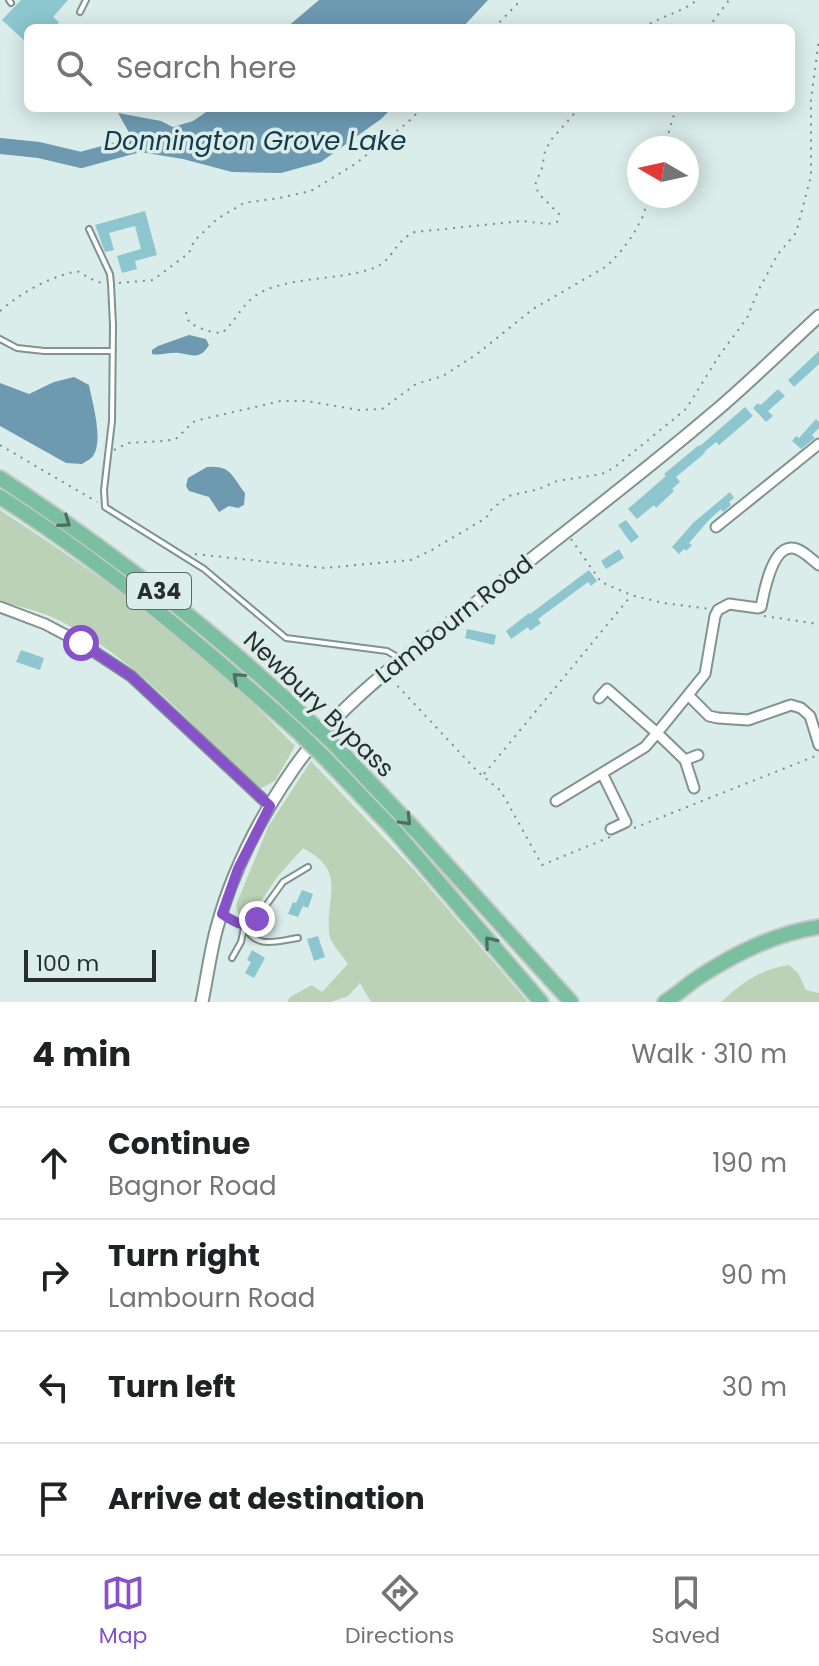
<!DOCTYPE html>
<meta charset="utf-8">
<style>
body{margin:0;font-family:Poppins,sans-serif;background:#f2f2f2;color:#202124}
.compass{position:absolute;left:627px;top:136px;width:72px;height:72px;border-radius:50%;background:#fff;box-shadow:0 4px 20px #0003;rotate:279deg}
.scale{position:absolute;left:24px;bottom:20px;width:132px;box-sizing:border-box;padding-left:8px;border:4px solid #272e2d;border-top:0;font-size:22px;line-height:28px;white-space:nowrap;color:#272e2d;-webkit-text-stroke:6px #daedea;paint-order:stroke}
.stop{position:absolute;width:24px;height:24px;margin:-18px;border:6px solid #8651c9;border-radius:50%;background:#fff}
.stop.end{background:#8651c9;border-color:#fff;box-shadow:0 2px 8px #0008}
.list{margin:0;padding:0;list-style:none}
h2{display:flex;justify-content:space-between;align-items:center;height:104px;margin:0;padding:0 32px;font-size:34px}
h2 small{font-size:26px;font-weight:400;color:#757577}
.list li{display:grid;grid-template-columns:52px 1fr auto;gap:24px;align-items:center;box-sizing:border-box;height:112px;padding:0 32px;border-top:2px solid #e0e0e0}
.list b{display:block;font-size:30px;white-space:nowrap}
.list p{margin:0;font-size:26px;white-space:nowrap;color:#757577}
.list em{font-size:26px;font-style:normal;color:#757577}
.icon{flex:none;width:44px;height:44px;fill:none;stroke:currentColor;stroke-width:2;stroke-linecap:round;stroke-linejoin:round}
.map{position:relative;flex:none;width:819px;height:1002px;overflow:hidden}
.search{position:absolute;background:#fff;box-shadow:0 4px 20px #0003;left:24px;right:24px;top:24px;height:88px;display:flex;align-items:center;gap:20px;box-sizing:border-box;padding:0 28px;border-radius:12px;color:#757577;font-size:30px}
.sheet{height:552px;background:#fff}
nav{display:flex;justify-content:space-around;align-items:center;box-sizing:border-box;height:112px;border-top:2px solid #e0e0e0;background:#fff;font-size:22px;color:#757577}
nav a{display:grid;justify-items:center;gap:4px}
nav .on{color:#8651c9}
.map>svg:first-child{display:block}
.green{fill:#bbd2b6}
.water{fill:#6d99b1}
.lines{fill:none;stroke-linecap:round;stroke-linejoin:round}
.river{stroke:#6d99b1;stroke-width:16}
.building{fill:#8dc6cf}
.service-casing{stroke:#819391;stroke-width:8}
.minor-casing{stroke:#819391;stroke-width:13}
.tertiary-casing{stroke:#819391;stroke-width:15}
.trunk-casing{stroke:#c7c9c8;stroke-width:18}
.path{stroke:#7f8c8a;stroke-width:2;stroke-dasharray:2 6;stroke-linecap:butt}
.service{stroke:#fff;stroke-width:4}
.minor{stroke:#fff;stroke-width:9}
.tertiary{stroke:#fff;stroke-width:11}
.trunk{stroke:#7abfa0;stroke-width:14}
.trunk-bridge-casing{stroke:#c7c9c8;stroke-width:18;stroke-linecap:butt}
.trunk-bridge{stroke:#7abfa0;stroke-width:14}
.oneway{stroke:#4c6f61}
.route{stroke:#8651c9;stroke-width:10}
.labels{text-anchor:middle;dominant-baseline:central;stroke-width:7;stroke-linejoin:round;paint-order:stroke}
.shield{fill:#daedea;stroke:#5d6766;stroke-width:2}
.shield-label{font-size:22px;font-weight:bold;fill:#272e2d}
.street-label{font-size:24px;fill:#272e2d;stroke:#daedea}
.water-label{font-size:26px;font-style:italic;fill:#133a4c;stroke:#daedea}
</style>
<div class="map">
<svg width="819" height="1002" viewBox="0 0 819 1002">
<rect width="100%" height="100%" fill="#daedea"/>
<path class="green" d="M0,510C82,564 163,619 235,685C256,705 275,726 295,746L275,781L261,788L254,787C192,725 129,650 47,615C32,609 15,606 0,601Z
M311,761L416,872L528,1002H371L360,983L348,996L331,1002H287L290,997L312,985L322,992L348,964C342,955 329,942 329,932C326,893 347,872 303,848L278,876L253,913L246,917C239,915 237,912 236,905L268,827Z
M789,965L798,973L806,990L819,993V1002H721C743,982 759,970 789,965Z"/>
<path class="water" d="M319,0H488L462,28H286Z
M212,108H392L381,119L321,162L281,173L232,172L183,159L140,152L118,113L161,121L173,127L193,121Z
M189,335L206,339L209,345C200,360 193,355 179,353C170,352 160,356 152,354V350L158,346Z
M74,377L89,385C92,402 104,440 93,456C90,460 86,461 82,464L66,463L0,426V383L29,394L54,382Z
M207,467C232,465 232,477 245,493L244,505L238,508L229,506L219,512L209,497L189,491L186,486L188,478Z"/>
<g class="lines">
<path class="river" d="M0,146L39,150L81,160L154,140"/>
</g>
<path class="building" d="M21,0H68L53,17L59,22L54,28H28V44L2,20Z
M145,211L157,255L135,261L137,269L122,273L117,256L141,249L135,226L109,233L114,250L105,252L95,225Z
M819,351V364L794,387L788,380Z
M778,389L785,396L768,411L773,416L766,422L753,408L758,403L760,405L762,404Z
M745,407L753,416L719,445L716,442L704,452L705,453L676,477L680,482L672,489L674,491L656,508L654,505L637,519L628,509L666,476L664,474L699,445L700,446Z
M816,419L819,422V428L812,435L815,438L801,449L792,441L796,436L799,438Z
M730,492L734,498L729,502L731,505L723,512L721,509L709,520L689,543L692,545L686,551L684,549L679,554L672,547L693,523Z
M626,520L639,537L631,543L618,525Z
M619,549L624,558L606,569L601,561Z
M589,570L597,581L591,586L588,582L538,619L541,623L530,631L528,627L511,639L506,631L529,613L530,614Z
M467,629L496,635L494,645L465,638Z
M21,650L44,658L40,670L16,662Z
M302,890L313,894L308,908L303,906L298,917L288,914L293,902L296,903Z
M318,936L325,957L314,961L307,939Z
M252,950L265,958L254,978L245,973L251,962L247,960Z"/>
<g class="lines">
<defs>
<path id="service" d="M9,0L11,3
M80,12L86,0
M89,229L110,274L111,284L113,325L112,421L104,490L105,507L204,569L286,638L387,651L399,658
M0,339L17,348L44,351H113
M224,915L245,926L252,925L283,882L308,867
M245,926C256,950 276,941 298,938
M232,958L241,942L244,928"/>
<path id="minor" d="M716,527L819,444
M0,607L45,624L81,643L131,676L270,806
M688,695L709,716L718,718L748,720L791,705L801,708L810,716L819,745
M599,698L607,689L657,733L705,674L715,616L718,610L729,604L758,608L761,607C764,592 772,547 792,548C801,548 812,560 819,565
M685,760L698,755
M602,773L626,822L611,829
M556,801L645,747L657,733L685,760L694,788"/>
<path id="tertiary" d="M202,1002C207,978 210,954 216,931C231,873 260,817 294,768C348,691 428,642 500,584C571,527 643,473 712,414C749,383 783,349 819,316"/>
<path id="trunk" d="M0,478C109,550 212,629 307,719
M0,497C107,565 202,646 296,730
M333,743L418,833L571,1002
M324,757L394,830L541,1002
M665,1002C676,995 685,987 696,979C734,954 773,934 819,927"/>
</defs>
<use href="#service" class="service-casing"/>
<use href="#minor" class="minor-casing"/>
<use href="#tertiary" class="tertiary-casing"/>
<use href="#trunk" class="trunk-casing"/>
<path class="path" d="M494,28L521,0
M643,28C660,16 681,13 697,0
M708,28L729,0
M664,148L676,108
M119,283L153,280L189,253L194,241L217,219L244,203L279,198L311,191L355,164L408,122L422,108
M0,311C23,291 48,278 77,271L97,282L105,283
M186,312L189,322C197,328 212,333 222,333C235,322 241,306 255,296C283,276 339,281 374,268C394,260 394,241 415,232L522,221L548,224L557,222L559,214L539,194L535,185L542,168L545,151L551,140L579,108
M0,445L97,502
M114,450L128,443L164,441L176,439L193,422L203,419L281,401H306L359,410L382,409L416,384L443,376L477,354L533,309L607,266L621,251L633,235L643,216L649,196
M571,539L601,582L631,595L663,603L710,609
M195,554L324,568L411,560L430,551L486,518L491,510L508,496L539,489L557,481L602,474L615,467L686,409L719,356L747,318L758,291L778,254L796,233L811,176V100L819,39
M764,616L819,624
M392,680L478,772L501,791L542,865L610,837
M484,774L630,597
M634,828L818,755"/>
<use href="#service" class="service"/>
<use href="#minor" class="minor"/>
<use href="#tertiary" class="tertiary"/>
<use href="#trunk" class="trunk"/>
<defs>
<path id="trunk-bridge" d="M307,719L333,743
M296,730L324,757"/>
</defs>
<use href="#trunk-bridge" class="trunk-bridge-casing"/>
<use href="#trunk-bridge" class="trunk-bridge"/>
</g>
<defs><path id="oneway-chevron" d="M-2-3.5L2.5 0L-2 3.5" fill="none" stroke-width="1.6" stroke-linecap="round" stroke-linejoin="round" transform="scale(2)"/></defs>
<g class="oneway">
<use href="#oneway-chevron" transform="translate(65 522) rotate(35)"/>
<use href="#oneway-chevron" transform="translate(238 678) rotate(-138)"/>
<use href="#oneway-chevron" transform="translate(406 820) rotate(46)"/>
<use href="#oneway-chevron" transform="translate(490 942) rotate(-130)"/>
</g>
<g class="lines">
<path class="route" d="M81,643L131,676L270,806L238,869L222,914C234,921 246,931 257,919"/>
</g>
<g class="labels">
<rect class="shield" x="127" y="573" width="64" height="36" rx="6"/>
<g class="shield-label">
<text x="159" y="591">A34</text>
</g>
<g class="street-label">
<text transform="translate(454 619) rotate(-38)">Lambourn Road</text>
<text transform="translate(319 704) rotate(44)">Newbury Bypass</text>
</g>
<g class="water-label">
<text x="255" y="141">Donnington Grove Lake</text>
</g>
</g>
</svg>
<svg class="compass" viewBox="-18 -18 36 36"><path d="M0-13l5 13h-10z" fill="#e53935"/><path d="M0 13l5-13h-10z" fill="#757577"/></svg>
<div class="scale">100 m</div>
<div class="stop" style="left:81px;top:643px"></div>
<div class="stop end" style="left:257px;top:919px"></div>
<div class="search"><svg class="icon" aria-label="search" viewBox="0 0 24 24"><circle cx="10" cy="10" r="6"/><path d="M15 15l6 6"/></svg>Search here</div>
</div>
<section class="sheet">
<h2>4 min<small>Walk · 310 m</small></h2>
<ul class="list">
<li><svg class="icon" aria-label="ahead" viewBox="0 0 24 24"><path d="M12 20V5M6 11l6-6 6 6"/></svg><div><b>Continue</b><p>Bagnor Road</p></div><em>190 m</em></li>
<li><svg class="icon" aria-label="right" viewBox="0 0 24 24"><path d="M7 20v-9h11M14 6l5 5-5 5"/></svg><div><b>Turn right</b><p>Lambourn Road</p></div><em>90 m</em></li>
<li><svg class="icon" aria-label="left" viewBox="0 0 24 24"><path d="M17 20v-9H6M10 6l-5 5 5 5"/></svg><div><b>Turn left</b></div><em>30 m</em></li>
<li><svg class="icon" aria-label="arrive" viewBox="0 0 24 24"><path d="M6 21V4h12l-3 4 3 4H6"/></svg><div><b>Arrive at destination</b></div></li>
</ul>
</section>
<nav>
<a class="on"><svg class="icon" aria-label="map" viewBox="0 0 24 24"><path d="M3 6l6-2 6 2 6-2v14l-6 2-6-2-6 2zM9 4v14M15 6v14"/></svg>Map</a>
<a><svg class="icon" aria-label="directions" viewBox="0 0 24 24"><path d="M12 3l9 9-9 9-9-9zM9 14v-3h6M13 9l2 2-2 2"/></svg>Directions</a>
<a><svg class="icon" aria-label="saved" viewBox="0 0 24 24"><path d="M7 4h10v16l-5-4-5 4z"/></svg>Saved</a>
</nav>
